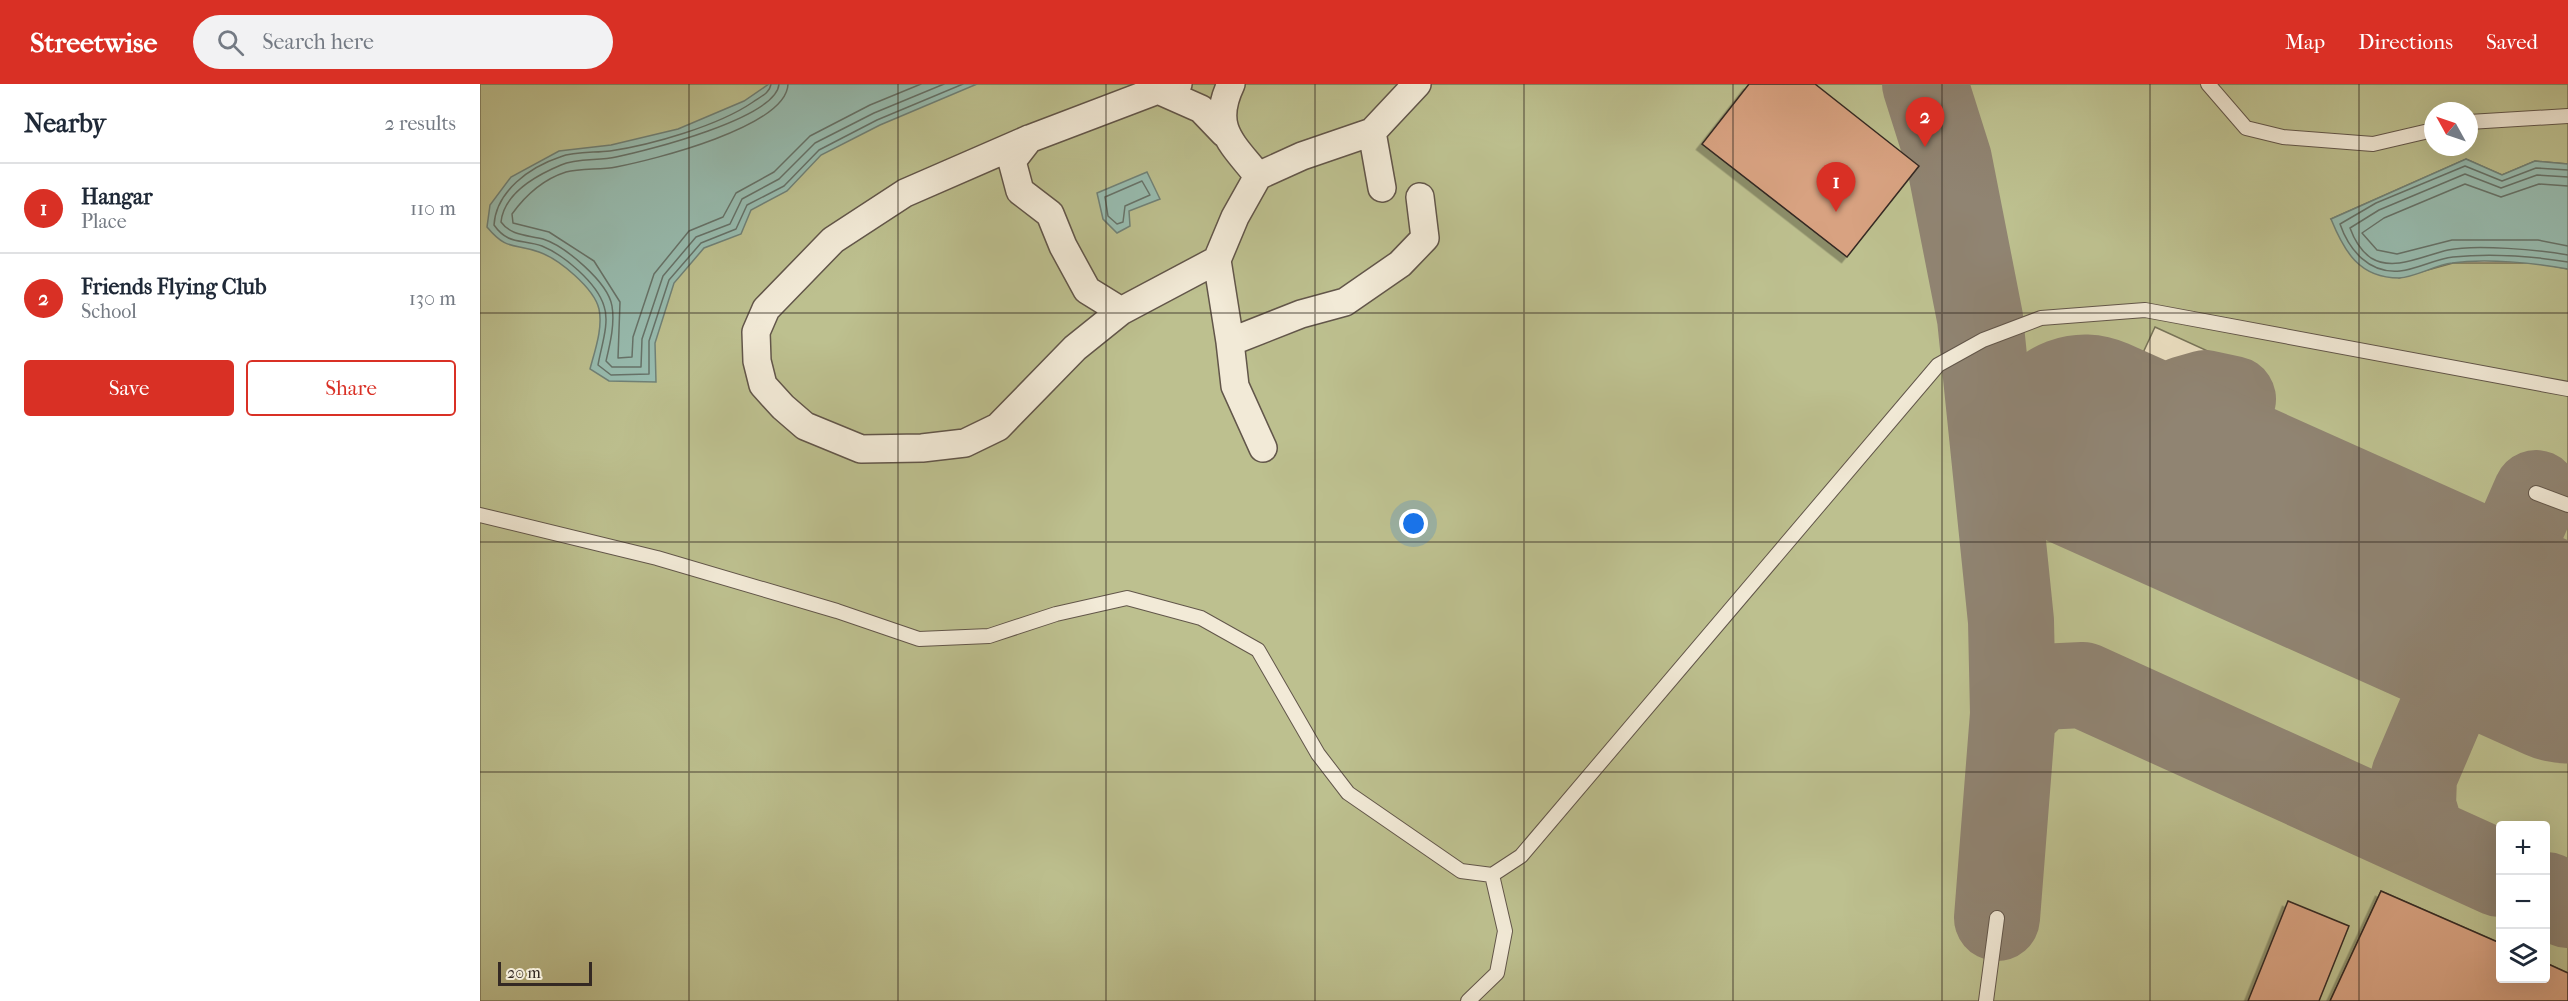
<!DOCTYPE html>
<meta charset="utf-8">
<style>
body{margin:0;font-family:"IM FELL French Canon",serif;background:#f2f2f3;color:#1f2937}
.controls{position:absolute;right:18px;bottom:18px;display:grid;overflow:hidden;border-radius:6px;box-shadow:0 6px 24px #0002}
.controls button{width:54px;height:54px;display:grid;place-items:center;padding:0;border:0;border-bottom:2px solid #e0e1e3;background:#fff;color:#1f2937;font:30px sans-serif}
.compass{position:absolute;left:1944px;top:18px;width:54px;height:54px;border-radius:50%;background:#fff;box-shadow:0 6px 24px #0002;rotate:310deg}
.scale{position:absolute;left:18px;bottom:15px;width:94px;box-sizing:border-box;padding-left:6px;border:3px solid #342923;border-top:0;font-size:16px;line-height:21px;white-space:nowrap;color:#342923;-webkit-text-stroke:4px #f2ead7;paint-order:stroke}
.you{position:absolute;left:934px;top:440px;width:21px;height:21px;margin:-15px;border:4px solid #fff;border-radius:50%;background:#1a73e8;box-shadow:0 0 0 9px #1a73e833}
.badge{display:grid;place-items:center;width:39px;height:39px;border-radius:50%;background:#d93025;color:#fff;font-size:20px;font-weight:700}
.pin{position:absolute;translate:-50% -50px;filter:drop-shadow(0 2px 3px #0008)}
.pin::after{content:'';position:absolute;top:32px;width:21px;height:18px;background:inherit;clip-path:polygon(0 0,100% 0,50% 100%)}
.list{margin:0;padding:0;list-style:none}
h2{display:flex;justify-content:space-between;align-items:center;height:78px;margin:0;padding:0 24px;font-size:26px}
h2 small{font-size:20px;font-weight:400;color:#747a83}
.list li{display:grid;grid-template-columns:39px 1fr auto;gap:18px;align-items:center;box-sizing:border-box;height:90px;padding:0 24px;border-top:2px solid #e0e1e3}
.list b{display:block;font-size:22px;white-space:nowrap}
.list p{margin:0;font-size:20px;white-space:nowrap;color:#747a83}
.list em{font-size:20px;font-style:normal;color:#747a83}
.actions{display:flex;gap:12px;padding:18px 24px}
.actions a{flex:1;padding:14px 0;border:2px solid #d93025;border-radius:6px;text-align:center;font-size:21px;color:#d93025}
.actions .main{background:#d93025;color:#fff}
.icon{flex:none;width:33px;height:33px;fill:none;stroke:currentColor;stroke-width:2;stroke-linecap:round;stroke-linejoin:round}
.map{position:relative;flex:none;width:2088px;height:917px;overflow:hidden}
header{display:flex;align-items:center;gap:36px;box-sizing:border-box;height:84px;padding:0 30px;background:#d93025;color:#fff}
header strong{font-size:28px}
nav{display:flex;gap:33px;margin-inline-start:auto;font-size:21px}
.search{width:420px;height:54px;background:#f2f2f3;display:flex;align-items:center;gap:15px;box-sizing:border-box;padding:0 21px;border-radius:33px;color:#747a83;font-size:22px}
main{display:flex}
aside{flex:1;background:#fff}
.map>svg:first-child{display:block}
.green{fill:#bdc08f;stroke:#787459;stroke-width:1.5;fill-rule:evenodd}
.water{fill:#98bdb1;stroke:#708278;stroke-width:1.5}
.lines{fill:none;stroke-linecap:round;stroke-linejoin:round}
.shore{stroke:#66736a;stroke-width:1.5}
.taxiway{stroke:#908472;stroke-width:86}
.runway{stroke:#908472;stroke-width:213}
.building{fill:#d8a281;stroke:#342923;stroke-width:1.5;filter:url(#shadow)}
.lane-casing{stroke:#62564a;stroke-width:16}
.street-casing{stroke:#62564a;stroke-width:30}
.lane{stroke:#f2ead7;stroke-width:14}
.street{stroke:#f2ead7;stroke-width:27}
.grid{fill:none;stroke:#342923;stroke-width:1.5;stroke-opacity:0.55}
</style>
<header>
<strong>Streetwise</strong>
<div class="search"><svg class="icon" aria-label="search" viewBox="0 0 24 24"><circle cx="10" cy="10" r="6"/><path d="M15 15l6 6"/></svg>Search here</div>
<nav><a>Map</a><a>Directions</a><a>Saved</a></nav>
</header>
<main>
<aside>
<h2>Nearby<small>2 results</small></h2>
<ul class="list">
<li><span class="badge">1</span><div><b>Hangar</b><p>Place</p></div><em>110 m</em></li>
<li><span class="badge">2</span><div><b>Friends Flying Club</b><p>School</p></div><em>130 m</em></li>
</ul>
<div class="actions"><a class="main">Save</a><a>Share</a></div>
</aside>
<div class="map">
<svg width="2088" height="917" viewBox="0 0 2088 917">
<defs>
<filter id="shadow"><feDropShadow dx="-5.5" dy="5.5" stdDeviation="0" flood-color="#0004"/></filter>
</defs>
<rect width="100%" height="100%" fill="#ebdfc1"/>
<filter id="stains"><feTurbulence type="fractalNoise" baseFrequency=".00333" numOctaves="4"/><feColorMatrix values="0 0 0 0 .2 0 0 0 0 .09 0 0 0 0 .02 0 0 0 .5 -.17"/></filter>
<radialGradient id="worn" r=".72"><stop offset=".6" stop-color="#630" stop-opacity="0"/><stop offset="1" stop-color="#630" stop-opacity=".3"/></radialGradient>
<path class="green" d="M0,0H2088V80L2055,77L2022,91L1986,75L1851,135L1919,194L1973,179H2057L2088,185V517L2048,499L2052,466L2077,411L2041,396L2016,452L1985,470L1620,308L1579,402L2088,628V889L2066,879V742H2020V859L1901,807L1850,917H0ZM1953,27H1989V63H1953ZM1675,243L1776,289L1744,361L1642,314Z"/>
<path class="water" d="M289,0H497L400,41L341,71L307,107L271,126L261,150L224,164L194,199L175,259L176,298L129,297L110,285C115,266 123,244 119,225C114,204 79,175 59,168C33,159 27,167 7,143L10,121L31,93L79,67L131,61L198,45L264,17Z
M1986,75L2022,91L2055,77L2088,80V185C2055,179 2006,174 1972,179C1955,181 1936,193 1919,194C1879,194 1864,167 1851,135Z
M667,88L680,115L649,127L650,142L637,149L623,135L617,109Z"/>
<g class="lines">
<path class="shore" d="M291,0C290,9 280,13 273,18C238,42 171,61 130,67C114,69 95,67 80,73C50,83 16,107 14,141C28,161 41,155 62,162C84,171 117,199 124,222C130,239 121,263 118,281L131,291L169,290V257L189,196L221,159L256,145L267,121L304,102L339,66L397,36L483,0
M299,0C297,34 166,67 136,73C119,77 97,74 81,81C57,91 24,109 21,138C31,152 48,151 63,155C85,162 128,198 132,222C135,240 130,260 126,277L132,283H161L162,255L183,192L216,153L250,140L262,115L299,95L335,59L394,29L464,0
M308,0C307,43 172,76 136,83C120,86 101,84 86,88C64,95 45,112 32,130L33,139L69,148L114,177L140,218L138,274L152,273L153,253L174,190L209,147L243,133L256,109L294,88L330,52L390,21L441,0
M2088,86L2056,84L2022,97L1985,82L1896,119L1860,140C1869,166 1889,190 1920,187C1938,185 1955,175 1973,173C2010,169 2051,172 2088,178
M2088,93L2057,91L2021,104L1985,90L1899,126L1870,144C1874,155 1881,167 1891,174C1914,188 1945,171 1968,166C1996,160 2059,166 2088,171
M662,97L670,111L645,122L643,138L637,140L628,132L625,113Z
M2088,102L2059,100L2021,113L1985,100L1904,134L1882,149L1897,166L1917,170L1972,156H2058L2088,162"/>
<path class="taxiway" d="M1445,0L1469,76L1500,234L1531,537L1533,630
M1689,355L1704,315L1725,309L1753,315
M1628,368L1667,365L1689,355L1695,381L1717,408
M2022,487L2023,522L2038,551L2006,563L1980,584L1981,546L1965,518L1996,510L2022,487L2056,409
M1943,755L1933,722L1934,692L1980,584
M2066,811L2088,821
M1517,834L1533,630L1560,603L1603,601L2020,790"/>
<path class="runway" d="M1605,357L2088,573"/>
</g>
<path class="building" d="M1269,0H1335L1439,82L1367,173L1222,60Z
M1901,807L2020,859V894H2066V879L2088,889V917H1850Z
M1808,817L1869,842L1839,917H1768Z"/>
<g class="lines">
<defs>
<path id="lane" d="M1728,0L1766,44L1803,53L1893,60L1953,46
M1989,38L2088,32
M2056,409L2088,421
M0,431L177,474L357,527L439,555L509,552L576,530L647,514L721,534L778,566L838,670L868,709L981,787L1012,791L1041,772L1458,281L1503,256L1561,234L1665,226L2088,305
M988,917L1017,889L1025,847L1012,791
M1506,917L1517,834"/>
<path id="street" d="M698,0L678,6L721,25L744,49
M751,0C730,44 752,59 778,92
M892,48L822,72L778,92L755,133L737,176L750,258L821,230L865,218L920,180L945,154L940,113
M549,55L532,77L540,107L570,130L583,162L607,206L641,227L737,176
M902,104L892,48L937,0
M641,227L595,264L518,343L485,359L442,364L381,365L325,342L303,323L283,301L277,277L276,248L286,225L353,156L425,109L549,55L678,6
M750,258L755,302L783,364"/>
</defs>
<use href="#lane" class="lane-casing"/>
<use href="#street" class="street-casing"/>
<use href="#lane" class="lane"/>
<use href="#street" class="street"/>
</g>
<path class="grid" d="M209,0V917M418,0V917M626,0V917M835,0V917M1044,0V917M1253,0V917M1462,0V917M1670,0V917M1879,0V917M0,229H2088M0,458H2088M0,688H2088"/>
<rect width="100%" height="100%" filter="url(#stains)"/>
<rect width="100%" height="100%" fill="url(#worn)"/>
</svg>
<div class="controls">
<button>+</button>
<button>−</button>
<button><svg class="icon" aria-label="layers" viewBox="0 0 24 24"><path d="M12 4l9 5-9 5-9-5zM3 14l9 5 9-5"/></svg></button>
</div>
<svg class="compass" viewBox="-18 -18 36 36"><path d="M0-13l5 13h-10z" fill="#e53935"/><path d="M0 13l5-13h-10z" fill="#747a83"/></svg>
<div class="scale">20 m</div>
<div class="you"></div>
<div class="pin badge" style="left:1356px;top:128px">1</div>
<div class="pin badge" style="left:1445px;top:63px">2</div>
</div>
</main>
